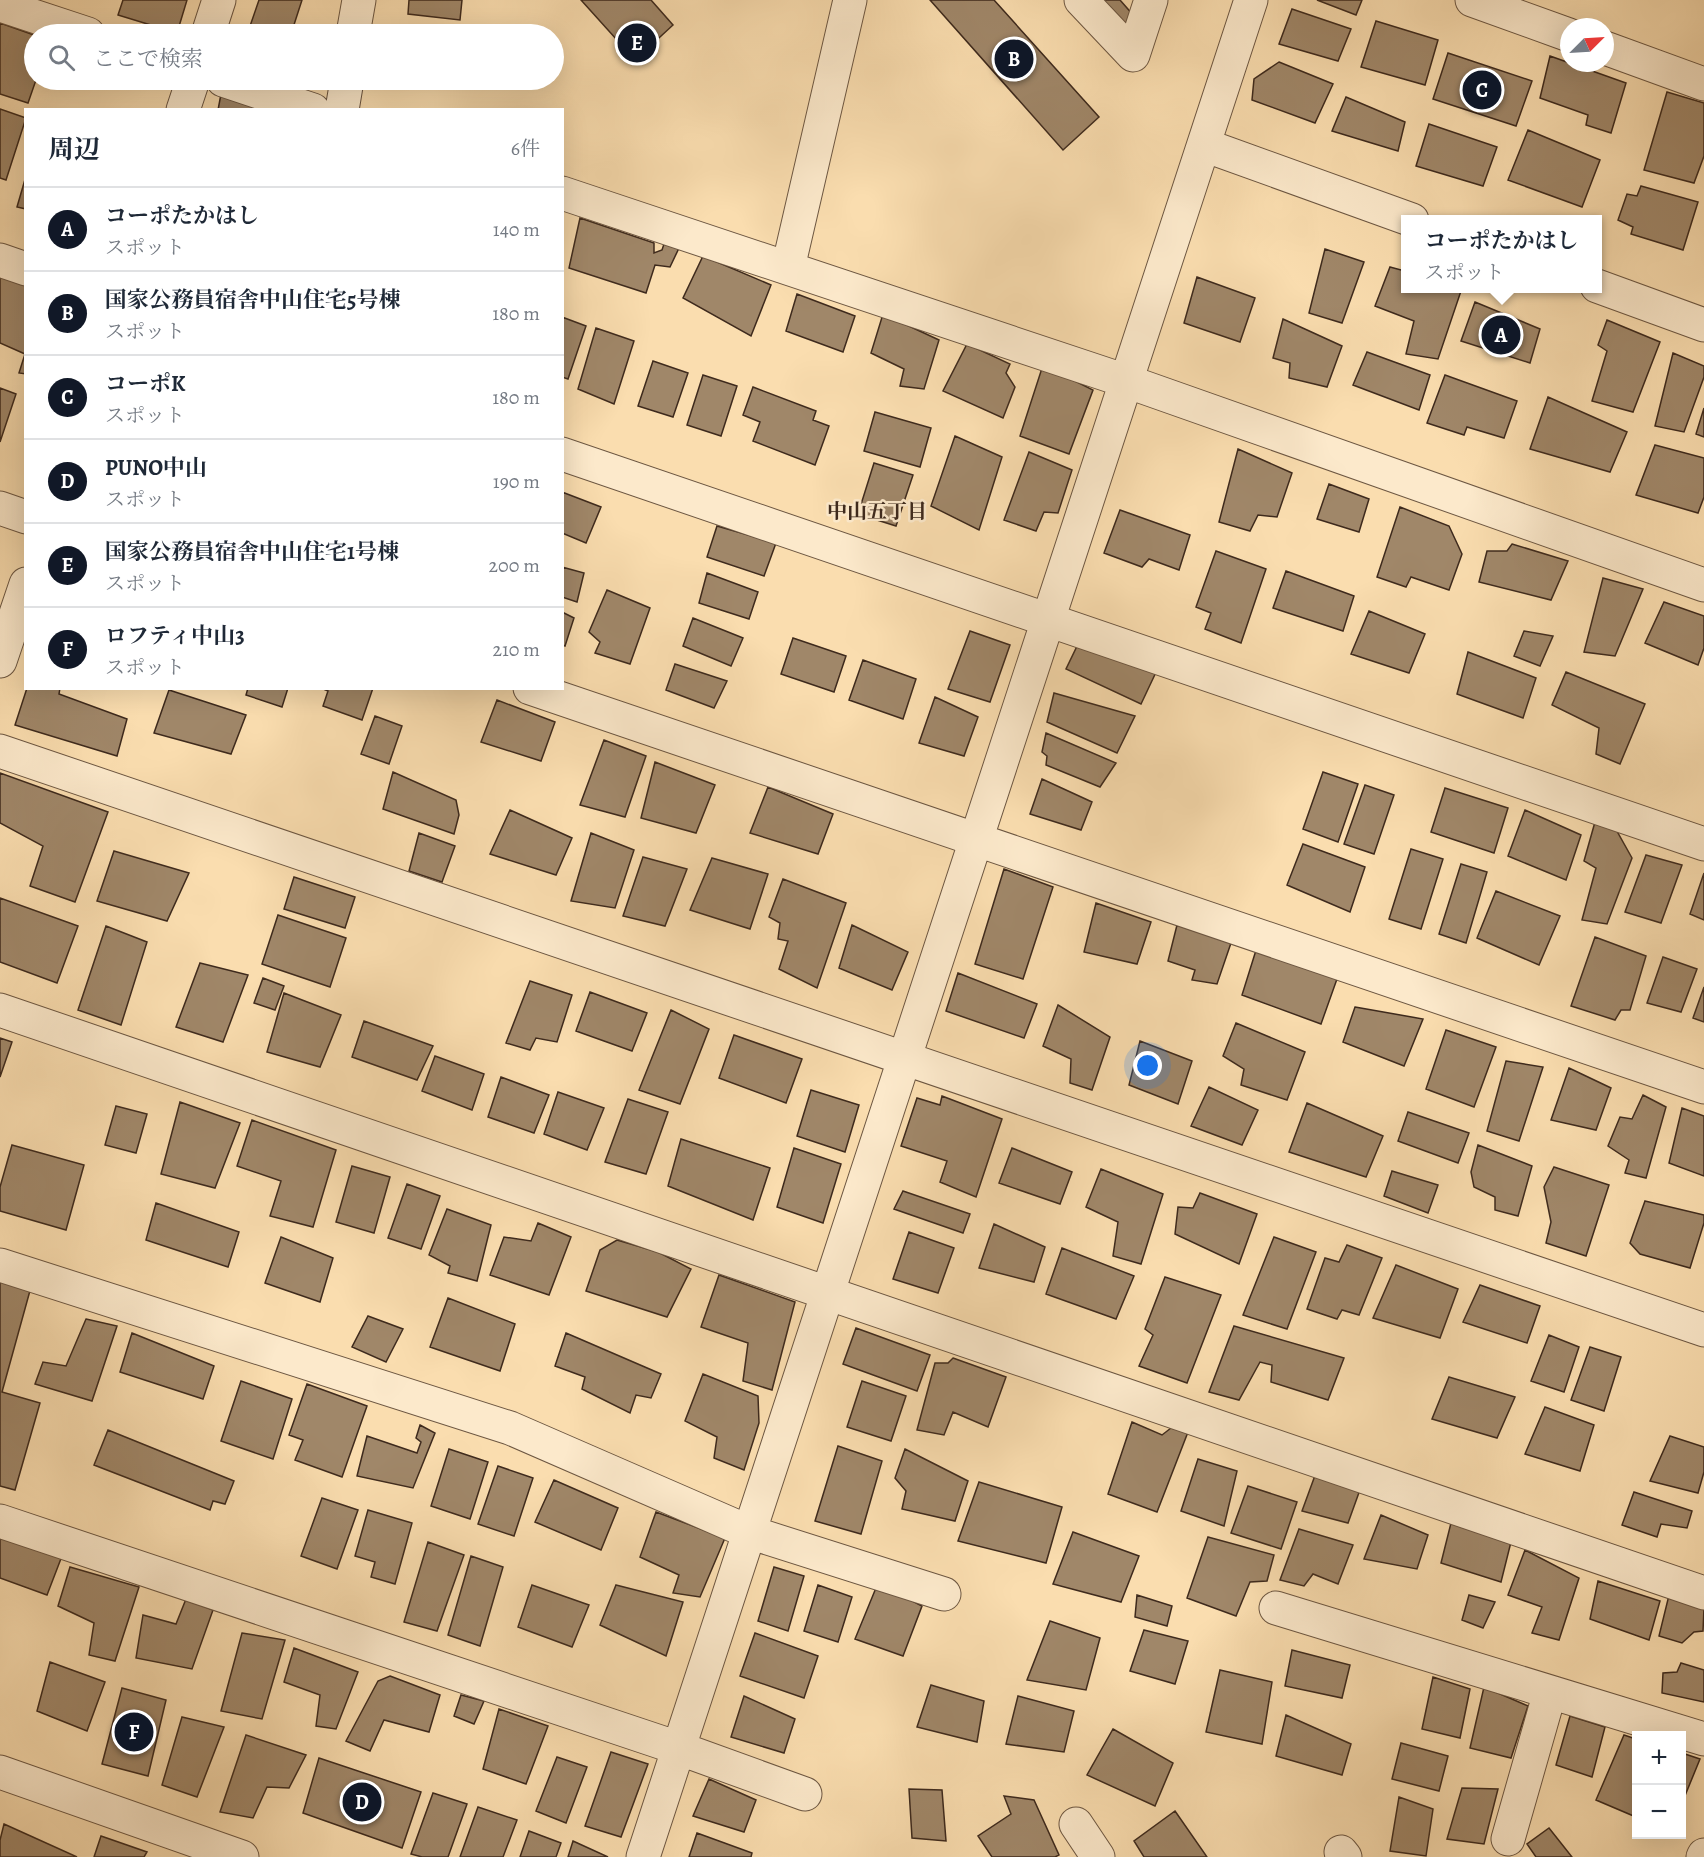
<!DOCTYPE html>
<html lang="ja">
<meta charset="utf-8">
<style>
body{margin:0;font-family:Alegreya,"Noto Serif JP",serif;background:#f2f2f3;color:#1f2937}
.controls{position:absolute;right:18px;bottom:18px;display:grid;overflow:hidden;border-radius:0px;box-shadow:0 6px 24px #0002}
.controls button{width:54px;height:54px;display:grid;place-items:center;padding:0;border:0;border-bottom:2px solid #e0e1e3;background:#fff;color:#1f2937;font:30px sans-serif}
.compass{position:absolute;left:1560px;top:18px;width:54px;height:54px;border-radius:50%;background:#fff;box-shadow:0 6px 24px #0002;rotate:66deg}
.you{position:absolute;left:1148px;top:1066px;width:21px;height:21px;margin:-15px;border:4px solid #fff;border-radius:50%;background:#1a73e8;box-shadow:0 0 0 9px #1a73e833}
.badge{display:grid;place-items:center;width:39px;height:39px;border-radius:50%;background:#111827;color:#fff;font-size:20px;font-weight:700}
.pin{position:absolute;translate:-50% -50%;border:3px solid #fff;box-shadow:0 2px 6px #0006}
.popup{position:absolute;left:1401px;top:215px;width:201px;height:78px;box-sizing:border-box;display:grid;place-content:center;border-radius:0px;background:#fff;filter:drop-shadow(0 2px 4px #0005);font-size:20px;white-space:nowrap;color:#747a83}
.popup b{font-size:22px;color:#1f2937}
.popup::after{content:'';position:absolute;left:50%;top:100%;margin-left:-12px;border:12px solid transparent;border-top-color:#fff}
.list{margin:0;padding:0;list-style:none}
h2{display:flex;justify-content:space-between;align-items:center;height:78px;margin:0;padding:0 24px;font-size:26px}
h2 small{font-size:20px;font-weight:400;color:#747a83}
.list li{display:grid;grid-template-columns:39px 1fr auto;gap:18px;align-items:center;box-sizing:border-box;height:84px;padding:0 24px;border-top:2px solid #e0e1e3}
.list b{display:block;font-size:22px;white-space:nowrap}
.list p{margin:0;font-size:20px;white-space:nowrap;color:#747a83}
.list em{font-size:20px;font-style:normal;color:#747a83}
.icon{flex:none;width:33px;height:33px;fill:none;stroke:currentColor;stroke-width:2;stroke-linecap:round;stroke-linejoin:round}
.map{position:relative;flex:none;width:1704px;height:1857px;overflow:hidden}
.search{position:absolute;background:#fff;box-shadow:0 6px 24px #0002;left:24px;top:24px;width:540px;height:66px;display:flex;align-items:center;gap:15px;box-sizing:border-box;padding:0 21px;border-radius:33px;color:#747a83;font-size:22px}
.panel{position:absolute;background:#fff;box-shadow:0 6px 24px #0002;left:24px;top:108px;width:540px;height:582px;border-radius:0px}
.map>svg:first-child{display:block}
.building{fill:#a08769;stroke:#3e2a1d;stroke-width:1.5}
.lines{fill:none;stroke-linecap:round;stroke-linejoin:round}
.minor-casing{stroke:#6d5742;stroke-width:35}
.minor{stroke:#fce9cb;stroke-width:33}
.labels{text-anchor:middle;dominant-baseline:central;stroke-width:5;stroke-linejoin:round;paint-order:stroke}
.neighbourhood-label{font-size:20px;font-weight:bold;fill:#3e2a1d;stroke:#fce9cb}
</style>
<div class="map">
<svg width="1704" height="1857" viewBox="0 0 1704 1857">
<rect width="100%" height="100%" fill="#faddaf"/>
<filter id="stains"><feTurbulence type="fractalNoise" baseFrequency=".00333" numOctaves="4"/><feColorMatrix values="0 0 0 0 .2 0 0 0 0 .09 0 0 0 0 .02 0 0 0 .5 -.17"/></filter>
<radialGradient id="worn" r=".72"><stop offset=".6" stop-color="#630" stop-opacity="0"/><stop offset="1" stop-color="#630" stop-opacity=".3"/></radialGradient>
<path class="building" d="M123,0H187L177,33L118,15Z
M259,0H302L291,34H264L249,29Z
M409,0H462L460,20L408,14Z
M581,0H651L673,25L635,60Z
M930,0H994L1099,117L1063,150Z
M1099,0H1120L1134,16L1123,26Z
M1317,0H1362L1356,15Z
M1292,9L1351,29L1338,61L1279,44Z
M1376,21L1438,40L1425,85L1361,67Z
M0,23L34,35L36,80L28,103L0,94Z
M1448,53L1532,81L1516,126L1433,99Z
M1550,56L1626,83L1611,133L1586,125L1588,115L1540,98Z
M1279,62L1333,84L1315,123L1252,100L1254,79Z
M1667,92L1704,103V156L1694,183L1644,170Z
M221,94L269,110H218Z
M1346,97L1405,122L1398,151L1332,131Z
M0,109L26,118L6,180L0,178Z
M1429,124L1497,147L1483,186L1416,166Z
M1528,130L1600,160L1582,207L1508,180Z
M26,176V209L17,207Z
M1641,186L1698,202L1683,250L1631,234L1633,227L1618,220L1627,194L1637,196Z
M580,218L654,243V253L662,250L665,241L679,248L670,267L655,265L646,293L569,268Z
M1325,249L1364,262L1342,323L1309,313Z
M703,256L771,285L751,336L683,298Z
M1390,267L1405,271V288H1462L1438,359L1406,354L1414,321L1375,306Z
M0,274L26,284V374L19,373L25,354L0,343Z
M1197,277L1255,298L1240,342L1184,323Z
M797,294L855,316L843,352L786,331Z
M1475,302L1540,329L1530,363L1461,341Z
M883,314L939,340L924,389L900,386L904,369L871,353Z
M562,317L586,326L568,379L562,377Z
M1283,319L1342,346L1327,387L1289,378L1290,363L1273,358Z
M1607,320L1660,342L1633,412L1592,401L1607,351L1598,345Z
M596,328L634,341L614,404L578,389Z
M967,344L1010,364L1006,373L1015,387L1003,418L943,391Z
M1367,352L1430,375L1419,410L1353,385Z
M1673,353L1704,366V377L1684,432L1655,426Z
M653,361L688,373L673,417L638,406Z
M1043,365L1093,390L1069,454L1020,436Z
M703,375L737,386L721,436L687,425Z
M1445,375L1517,401L1504,438L1467,427L1464,435L1427,423Z
M753,387L816,411L813,420L829,426L815,465L753,441L760,422L743,415Z
M0,388L16,394L0,442Z
M1548,397L1627,432L1610,472L1530,449Z
M1704,408V437L1696,434Z
M875,412L931,428L920,467L864,451Z
M955,436L1002,457L979,530L931,506Z
M1655,445L1704,458V497L1698,513L1636,495Z
M1238,449L1292,473L1277,517L1258,515L1250,531L1219,522Z
M1029,452L1072,470L1058,513L1044,512L1036,531L1004,520Z
M874,463L913,475L896,526L858,514Z
M1329,484L1369,499L1359,532L1317,519Z
M562,492L601,507L586,543L562,533Z
M1400,507L1449,526L1462,554L1449,590L1411,577L1406,587L1377,577Z
M1120,510L1190,535L1179,570L1149,559L1142,567L1104,553Z
M717,526L776,543L764,576L707,557Z
M1512,544L1568,561L1551,600L1479,582L1487,551H1507Z
M1216,551L1266,569L1241,643L1205,629L1211,613L1196,607Z
M562,567L584,573L577,602L562,597Z
M1286,571L1354,596L1343,631L1273,608Z
M707,573L758,592L749,619L699,603Z
M1603,578L1643,589L1615,656L1584,652Z
M607,590L650,608L630,664L595,653L600,642L589,632Z
M1664,602L1704,616V648L1698,665L1645,643Z
M1369,611L1425,634L1409,673L1351,654Z
M562,612L574,618L565,646L562,645Z
M693,618L743,638L731,666L683,646Z
M970,631L1010,645L990,702L948,689Z
M1524,631L1553,636L1540,666L1514,656Z
M793,638L846,656L834,692L781,674Z
M1080,640L1158,668L1141,704L1066,669Z
M1468,652L1536,678L1523,718L1457,694Z
M863,660L916,679L903,719L849,700Z
M675,664L727,681L714,708L666,690Z
M1566,672L1645,704L1620,764L1596,754L1599,728L1552,705Z
M27,688H60L59,694L127,719L117,756L15,725Z
M248,688H288L282,707L246,695Z
M321,688H373L362,720L323,706L328,691Z
M169,690L246,715L231,754L154,733Z
M1054,693L1135,716L1117,753L1047,722Z
M935,697L978,717L964,756L919,743Z
M497,700L555,722L541,761L481,742Z
M375,716L402,726L389,764L361,754Z
M1046,733L1116,763L1100,787L1046,765L1047,756L1042,752Z
M604,740L646,756L625,817L580,805Z
M655,762L715,785L696,833L641,818Z
M393,772L456,800L459,815L454,834L383,809Z
M1323,772L1358,784L1338,842L1303,829Z
M0,773L108,812L75,902L30,886L43,846L0,823Z
M1042,779L1092,802L1081,830L1030,814Z
M1365,785L1394,795L1374,854L1344,844Z
M768,787L833,814L818,854L750,833Z
M1445,788L1508,808L1494,853L1431,832Z
M510,810L572,838L556,875L490,854Z
M1525,810L1581,835L1566,880L1508,856Z
M1595,822L1614,826L1632,858L1607,924L1582,920L1596,868L1584,861Z
M419,833L455,846L442,882L409,871Z
M591,833L634,850L615,908L571,901Z
M1303,844L1365,867L1350,912L1287,885Z
M1411,849L1443,859L1421,929L1389,919Z
M114,851L189,873L167,921L97,901Z
M1646,855L1682,865L1661,923L1625,912Z
M643,857L687,869L665,926L623,916Z
M712,858L768,874L750,929L690,910Z
M1461,864L1487,872L1466,943L1439,934Z
M1004,869L1053,887L1023,979L975,964Z
M1704,873V920L1690,914Z
M294,877L355,897L345,928L284,909Z
M783,879L846,903L817,988L779,969L788,941L778,939L780,923L769,917Z
M1496,891L1560,916L1539,965L1477,938Z
M0,898L78,926L57,983L0,962Z
M1096,903L1151,922L1137,964L1084,952Z
M278,915L346,938L330,987L262,964Z
M852,925L908,952L892,990L839,968Z
M1177,925L1231,943L1217,984L1192,980L1195,970L1168,961Z
M106,926L147,942L121,1025L78,1010Z
M1595,937L1646,956L1630,1010H1621L1615,1020L1571,1006Z
M1257,947L1337,979L1321,1024L1242,995Z
M1663,957L1697,969L1681,1012L1647,1003Z
M200,963L248,975L223,1042L176,1027Z
M958,973L1037,1004L1024,1038L946,1011Z
M263,978L284,986L275,1010L254,1003Z
M530,981L572,995L557,1042L536,1038L530,1050L506,1043Z
M1704,987V1022L1693,1018Z
M590,992L647,1013L632,1051L576,1031Z
M284,993L341,1015L320,1067L267,1052Z
M1058,1005L1110,1037L1092,1090L1070,1083L1071,1059L1043,1046Z
M1355,1007L1423,1019L1404,1066L1343,1042Z
M671,1010L709,1029L680,1104L639,1090Z
M364,1021L433,1046L417,1080L352,1057Z
M1236,1023L1305,1052L1287,1100L1241,1085L1244,1069L1223,1056Z
M1446,1030L1496,1047L1474,1107L1426,1089Z
M734,1035L802,1059L786,1103L719,1078Z
M0,1038L12,1042L0,1077Z
M1140,1041L1192,1061L1178,1104L1129,1085Z
M435,1056L484,1074L472,1110L422,1091Z
M1506,1061L1543,1067L1519,1141L1487,1131Z
M1569,1068L1611,1088L1596,1130L1551,1120Z
M501,1077L549,1095L534,1133L488,1117Z
M1209,1087L1258,1110L1242,1145L1191,1126Z
M811,1090L859,1105L845,1152L797,1136Z
M558,1092L604,1108L587,1150L544,1134Z
M1643,1095L1666,1107L1646,1178L1625,1173L1629,1160L1608,1146L1620,1117L1632,1119Z
M942,1096L1002,1119L976,1197L940,1182L947,1161L901,1146L917,1098L940,1105Z
M628,1099L668,1112L646,1174L605,1162Z
M180,1102L240,1123L215,1188L161,1174Z
M1307,1103L1383,1136L1366,1177L1289,1152Z
M116,1106L147,1114L136,1153L105,1145Z
M1682,1108L1704,1116V1176L1669,1163Z
M1408,1112L1469,1133L1458,1163L1398,1141Z
M252,1120L336,1150L313,1227L270,1216L281,1181L237,1166Z
M681,1139L770,1168L753,1220L668,1186Z
M12,1145L84,1165L66,1230L0,1211V1187Z
M1478,1145L1532,1166L1518,1216L1495,1210V1197L1474,1187L1471,1172Z
M794,1148L841,1164L823,1223L777,1207Z
M1012,1148L1072,1172L1060,1204L999,1183Z
M352,1166L390,1177L374,1233L336,1222Z
M1554,1167L1609,1185L1586,1256L1546,1243L1551,1222L1544,1187Z
M1101,1169L1163,1194L1141,1264L1113,1256L1118,1222L1086,1207Z
M1392,1171L1438,1185L1428,1213L1384,1196Z
M407,1184L440,1196L421,1249L388,1238Z
M903,1191L970,1214L963,1233L894,1209Z
M1200,1193L1257,1214L1239,1264L1175,1234L1178,1207L1193,1208Z
M1645,1201L1704,1215V1223L1690,1268L1640,1254L1630,1243Z
M156,1203L239,1232L228,1267L146,1240Z
M447,1209L491,1225L477,1281L448,1273L450,1266L429,1255Z
M538,1223L571,1237L549,1295L490,1275L504,1237L531,1241Z
M994,1224L1045,1247L1034,1282L979,1268Z
M909,1232L954,1248L938,1293L893,1279Z
M281,1237L333,1258L320,1302L265,1283Z
M1274,1237L1316,1252L1287,1329L1243,1315Z
M617,1240L658,1252L691,1269L667,1317L586,1291L600,1250Z
M1347,1245L1382,1258L1359,1315L1342,1310L1337,1319L1307,1309L1325,1258L1339,1262Z
M1062,1248L1134,1276L1116,1319L1046,1294Z
M1396,1265L1458,1289L1440,1338L1373,1318Z
M719,1275L795,1302L772,1390L743,1381L748,1343L701,1327Z
M1165,1277L1221,1295L1187,1383L1139,1366L1153,1335L1145,1329Z
M0,1279L31,1287L2,1392L40,1403L15,1490L0,1486Z
M1480,1285L1540,1306L1527,1343L1463,1322Z
M448,1298L515,1324L500,1371L430,1347Z
M368,1316L403,1329L386,1362L352,1347Z
M86,1319L117,1326L92,1401L35,1384L43,1362L66,1366Z
M1234,1326L1344,1358L1328,1400L1271,1382L1272,1365L1260,1362L1239,1400L1209,1392Z
M856,1328L930,1355L917,1391L843,1364Z
M132,1333L214,1366L203,1399L120,1372Z
M566,1333L661,1374L651,1398L636,1395L630,1413L582,1389L585,1377L555,1366Z
M1549,1335L1579,1347L1564,1392L1531,1381Z
M1590,1347L1621,1357L1604,1411L1571,1400Z
M953,1358L1006,1377L988,1427L953,1412L944,1435L917,1430L935,1363H948Z
M703,1374L758,1396L759,1423L744,1470L714,1458L717,1437L685,1421Z
M1449,1377L1515,1397L1497,1438L1432,1419Z
M241,1381L292,1399L273,1459L221,1441Z
M862,1381L906,1396L891,1441L847,1427Z
M307,1384L367,1406L342,1477L295,1460L303,1440L289,1435Z
M1545,1407L1594,1425L1580,1471L1525,1454Z
M1132,1422L1162,1435L1171,1428L1188,1432L1157,1512L1108,1494Z
M420,1425L435,1433L413,1488L357,1476L367,1436L417,1453L421,1442L416,1438Z
M108,1430L234,1481L225,1504L213,1501L210,1510L94,1465Z
M1670,1436L1704,1447V1472L1698,1493L1650,1481Z
M838,1446L882,1461L861,1534L815,1521Z
M449,1449L488,1462L470,1519L431,1506Z
M905,1449L968,1481L955,1521L902,1509L906,1491L895,1478Z
M1198,1459L1237,1471L1224,1526L1181,1511Z
M498,1466L533,1478L514,1536L478,1524Z
M1317,1470L1361,1487L1348,1523L1302,1511Z
M554,1480L618,1508L601,1550L535,1522Z
M979,1482L1062,1507L1046,1563L958,1541Z
M1248,1486L1297,1502L1281,1549L1231,1533Z
M1634,1492L1692,1511L1687,1528L1661,1524L1657,1537L1622,1525Z
M322,1498L358,1510L337,1569L301,1556Z
M368,1510L412,1523L395,1584L371,1577L375,1562L355,1556Z
M656,1512L725,1538L700,1597L673,1593L679,1575L640,1557Z
M1381,1515L1428,1535L1417,1569L1364,1559Z
M1452,1519L1511,1542L1501,1582L1441,1563Z
M1299,1529L1353,1545L1338,1584L1313,1574L1304,1586L1280,1580Z
M1073,1532L1139,1556L1121,1602L1053,1584Z
M0,1535L62,1556L47,1595L0,1578Z
M1208,1537L1274,1555L1267,1581L1250,1582L1236,1616L1187,1598Z
M428,1542L464,1555L437,1631L404,1622Z
M1525,1550L1579,1578L1559,1640L1532,1633L1542,1607L1508,1595Z
M471,1556L503,1567L480,1646L448,1635Z
M70,1567L139,1587L115,1661L89,1655L94,1623L58,1606Z
M774,1567L804,1576L788,1631L758,1621Z
M1598,1581L1660,1601L1649,1640L1590,1619Z
M878,1583L922,1606L903,1656L855,1639Z
M532,1585L589,1605L572,1647L518,1627Z
M616,1585L683,1602L666,1656L600,1625Z
M818,1585L852,1597L838,1642L804,1631Z
M1670,1591L1704,1608L1703,1631L1694,1632L1682,1643L1659,1636Z
M1137,1595L1172,1606L1167,1626L1135,1617Z
M1469,1595L1495,1602L1483,1628L1462,1620Z
M186,1599L213,1610L192,1669L136,1658L143,1615L176,1624Z
M1050,1621L1100,1638L1086,1690L1027,1680Z
M1144,1630L1188,1641L1175,1684L1130,1671Z
M242,1633L285,1640L262,1719L221,1711Z
M755,1633L818,1656L804,1698L740,1676Z
M294,1648L358,1672L336,1729L316,1726L320,1695L284,1682Z
M1292,1650L1350,1665L1342,1698L1285,1686Z
M50,1662L105,1682L87,1731L37,1711Z
M1681,1663L1704,1670V1702L1662,1693L1663,1673L1677,1672Z
M1220,1670L1272,1682L1262,1744L1206,1732Z
M390,1676L440,1695L429,1732L384,1720L370,1751L346,1741L378,1681Z
M1433,1677L1470,1689L1460,1738L1422,1729Z
M931,1685L984,1701L977,1742L917,1727Z
M1484,1687L1528,1706L1511,1758L1470,1748Z
M122,1688L166,1700L148,1776L102,1764Z
M461,1695L484,1701L474,1724L454,1716Z
M744,1696L795,1719L784,1753L731,1737Z
M1018,1696L1074,1711L1064,1752L1006,1744Z
M499,1709L548,1726L526,1784L483,1769Z
M1286,1715L1351,1744L1342,1775L1276,1756Z
M1570,1716L1605,1727L1592,1777L1556,1765Z
M182,1717L224,1727L197,1797L162,1785Z
M1113,1729L1173,1763L1155,1806L1087,1775Z
M246,1735L306,1755L289,1788L267,1787L253,1818L220,1812Z
M1624,1735L1636,1739V1817L1596,1800Z
M1401,1743L1448,1756L1439,1791L1392,1779Z
M611,1752L648,1764L621,1837L585,1826Z
M1682,1753L1700,1759L1682,1803Z
M557,1757L587,1767L566,1823L536,1811Z
M319,1758L421,1792L402,1848L303,1813Z
M709,1779L756,1800L744,1832L693,1816Z
M1462,1788L1498,1789L1484,1844L1447,1839Z
M909,1789L942,1790L946,1841L912,1838Z
M433,1793L467,1804L448,1857H422L411,1854Z
M1004,1796L1034,1800L1059,1855L1055,1857H992L978,1836L1011,1814Z
M1399,1797L1433,1809L1426,1856L1390,1851Z
M478,1807L517,1820L503,1857H460Z
M1175,1811L1207,1857H1144L1134,1841Z
M4,1824L77,1857H0V1840Z
M1549,1828L1572,1857H1536L1527,1844Z
M529,1831L561,1843L556,1857H520Z
M697,1833L752,1853L751,1857H689Z
M101,1836L147,1852L144,1857H94Z
M573,1841L608,1857H568Z"/>
<g class="lines">
<defs>
<path id="minor" d="M1081,0L1133,55L1151,0
M1472,0L1569,35
M0,5L88,34
M208,34L219,0
M353,34L359,0
M1605,48L1704,84
M223,80L313,110
M183,110L193,80
M342,110L347,80
M1204,145L1412,220
M562,193L1126,381L1704,585
M0,260L26,269
M788,268L850,0
M1597,286L1704,325
M562,454L1704,844
M0,508L26,517
M0,661L26,584
M530,688L1704,1087
M0,751L1704,1330
M0,1010L1704,1593
M0,1265L510,1428L749,1532L944,1594
M0,1521L678,1748L805,1794
M1276,1608L1704,1739
M0,1772L242,1857
M1076,1824L1098,1857
M1508,1839L1550,1692
M1341,1852L1345,1857
M643,1857L1251,0
M1703,1857L1704,1855"/>
</defs>
<use href="#minor" class="minor-casing"/>
<use href="#minor" class="minor"/>
</g>
<g class="labels">
<g class="neighbourhood-label">
<text x="877" y="511">中山五丁目</text>
</g>
</g>
<rect width="100%" height="100%" filter="url(#stains)"/>
<rect width="100%" height="100%" fill="url(#worn)"/>
</svg>
<div class="controls">
<button>+</button>
<button>−</button>
</div>
<svg class="compass" viewBox="-18 -18 36 36"><path d="M0-13l5 13h-10z" fill="#e53935"/><path d="M0 13l5-13h-10z" fill="#747a83"/></svg>
<div class="you"></div>
<div class="pin badge" style="left:1501px;top:335px">A</div>
<div class="popup"><b>コーポたかはし</b>スポット</div>
<div class="pin badge" style="left:1014px;top:59px">B</div>
<div class="pin badge" style="left:1482px;top:90px">C</div>
<div class="pin badge" style="left:362px;top:1802px">D</div>
<div class="pin badge" style="left:637px;top:43px">E</div>
<div class="pin badge" style="left:134px;top:1732px">F</div>
<div class="search"><svg class="icon" aria-label="search" viewBox="0 0 24 24"><circle cx="10" cy="10" r="6"/><path d="M15 15l6 6"/></svg>ここで検索</div>
<section class="panel">
<h2>周辺<small>6件</small></h2>
<ul class="list">
<li><span class="badge">A</span><div><b>コーポたかはし</b><p>スポット</p></div><em>140 m</em></li>
<li><span class="badge">B</span><div><b>国家公務員宿舎中山住宅5号棟</b><p>スポット</p></div><em>180 m</em></li>
<li><span class="badge">C</span><div><b>コーポK</b><p>スポット</p></div><em>180 m</em></li>
<li><span class="badge">D</span><div><b>PUNO中山</b><p>スポット</p></div><em>190 m</em></li>
<li><span class="badge">E</span><div><b>国家公務員宿舎中山住宅1号棟</b><p>スポット</p></div><em>200 m</em></li>
<li><span class="badge">F</span><div><b>ロフティ中山3</b><p>スポット</p></div><em>210 m</em></li>
</ul>
</section>
</div>
